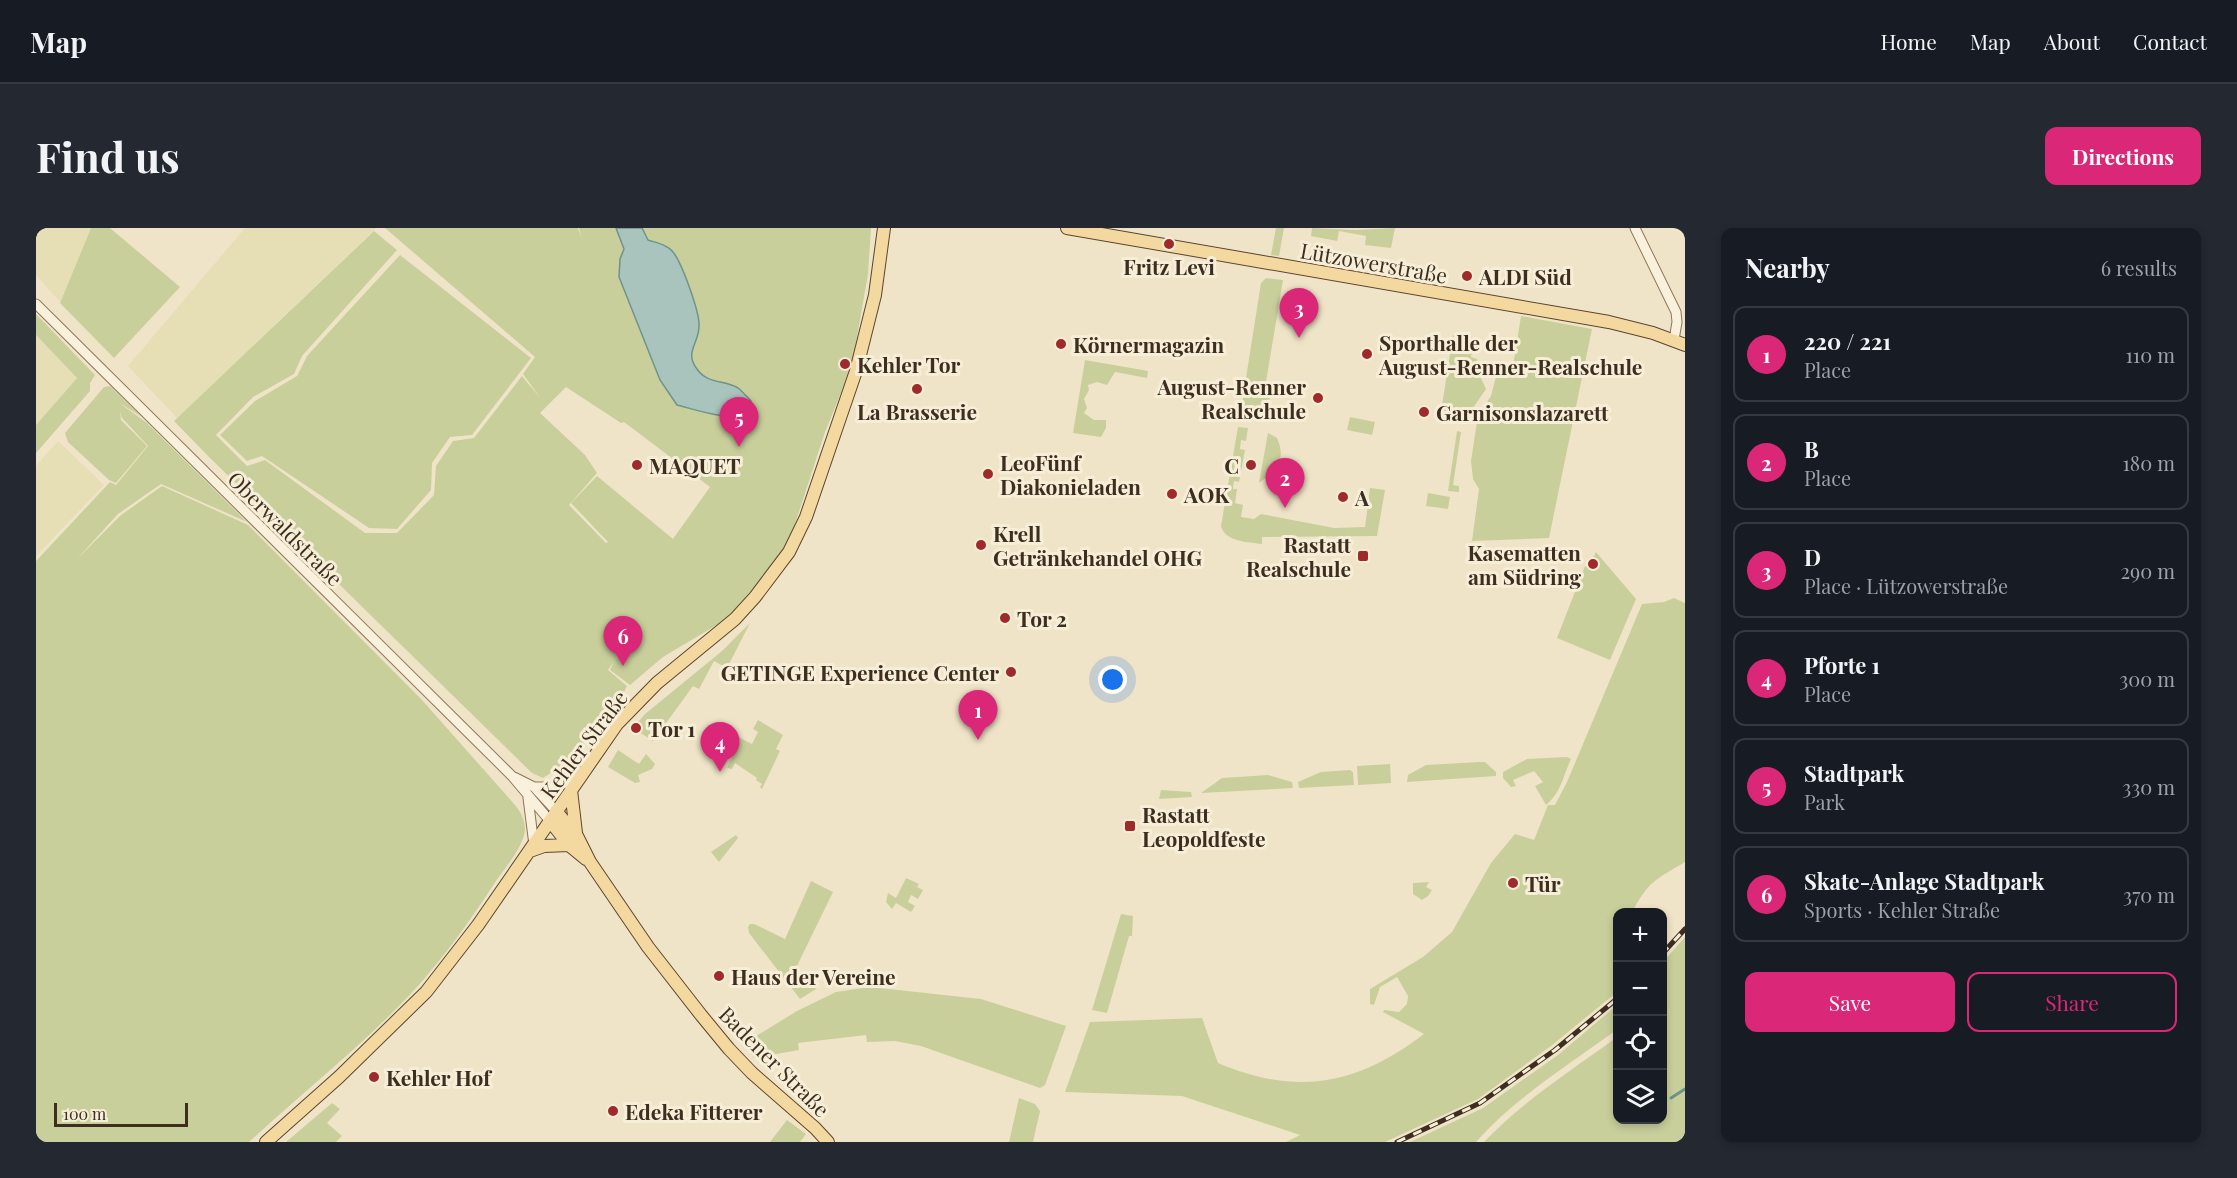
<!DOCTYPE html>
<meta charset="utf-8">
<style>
body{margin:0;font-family:"Playfair Display",serif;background:#242831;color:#f1f3f6}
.controls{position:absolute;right:18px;bottom:18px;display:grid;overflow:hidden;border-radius:12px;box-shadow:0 3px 9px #0003}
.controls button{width:54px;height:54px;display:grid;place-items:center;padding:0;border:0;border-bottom:2px solid #363941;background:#171b24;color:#f1f3f6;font:30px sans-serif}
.scale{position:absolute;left:18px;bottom:15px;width:134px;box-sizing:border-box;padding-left:6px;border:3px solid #3d2e20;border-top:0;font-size:16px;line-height:21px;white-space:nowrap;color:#3d2e20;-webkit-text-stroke:4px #f7eed8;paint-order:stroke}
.you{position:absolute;left:1077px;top:452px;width:21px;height:21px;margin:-15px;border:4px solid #fff;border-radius:50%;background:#1a73e8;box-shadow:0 0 0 9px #1a73e833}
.badge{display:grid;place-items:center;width:39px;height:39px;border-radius:50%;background:#db2777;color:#fff;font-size:20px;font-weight:700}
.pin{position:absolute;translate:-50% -50px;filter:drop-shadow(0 2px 3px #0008)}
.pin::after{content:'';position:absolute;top:32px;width:21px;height:18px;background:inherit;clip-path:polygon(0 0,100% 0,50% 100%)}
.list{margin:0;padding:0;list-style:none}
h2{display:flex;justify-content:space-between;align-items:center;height:78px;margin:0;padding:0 24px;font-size:26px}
h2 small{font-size:20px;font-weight:400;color:#9ea1a6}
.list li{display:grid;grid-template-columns:39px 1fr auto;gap:18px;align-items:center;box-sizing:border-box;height:96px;margin:0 12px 12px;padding:0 12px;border:2px solid #363941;border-radius:12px}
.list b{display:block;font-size:22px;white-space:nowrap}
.list p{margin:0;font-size:20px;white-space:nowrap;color:#9ea1a6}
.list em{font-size:20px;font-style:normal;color:#9ea1a6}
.actions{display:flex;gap:12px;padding:18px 24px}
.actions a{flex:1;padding:14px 0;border:2px solid #db2777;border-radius:12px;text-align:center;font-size:21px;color:#db2777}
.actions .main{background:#db2777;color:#fff}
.icon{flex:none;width:33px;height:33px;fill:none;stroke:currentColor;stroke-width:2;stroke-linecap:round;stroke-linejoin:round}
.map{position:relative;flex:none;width:1649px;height:914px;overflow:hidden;border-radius:12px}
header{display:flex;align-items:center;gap:36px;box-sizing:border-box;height:84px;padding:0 30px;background:#171b24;border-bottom:2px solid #363941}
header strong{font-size:28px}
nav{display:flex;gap:33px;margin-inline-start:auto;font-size:21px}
.intro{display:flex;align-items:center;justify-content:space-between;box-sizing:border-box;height:144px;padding:0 36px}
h1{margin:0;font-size:42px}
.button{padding:15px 27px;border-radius:12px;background:#db2777;color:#fff;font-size:21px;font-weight:700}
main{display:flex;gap:36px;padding:0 36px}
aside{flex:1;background:#171b24;border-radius:12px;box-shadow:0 3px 9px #0003}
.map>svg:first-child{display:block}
.farmland{fill:#e6deb5}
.green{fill:#c9cf9b;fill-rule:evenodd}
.water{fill:#a9c4bc;stroke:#6f938a;stroke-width:1.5}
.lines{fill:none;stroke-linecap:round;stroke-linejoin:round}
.stream{stroke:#6f938a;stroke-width:3}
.minor-casing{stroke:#8d765c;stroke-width:11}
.major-casing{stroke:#5b4430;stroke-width:14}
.minor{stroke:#faf1dc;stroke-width:9}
.major{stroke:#f3d9a0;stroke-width:12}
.rail-casing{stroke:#3d2e20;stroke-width:5}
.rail{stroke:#f7eed8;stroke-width:3;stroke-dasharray:9;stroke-linecap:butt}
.poi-dot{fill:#9e2a2b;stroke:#f7eed8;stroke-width:2}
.labels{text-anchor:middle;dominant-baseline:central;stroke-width:6;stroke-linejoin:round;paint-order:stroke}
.street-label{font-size:21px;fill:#3d2e20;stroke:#f7eed8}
.poi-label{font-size:21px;font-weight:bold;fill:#3d2e20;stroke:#f7eed8;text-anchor:start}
</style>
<header>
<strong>Map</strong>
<nav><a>Home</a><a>Map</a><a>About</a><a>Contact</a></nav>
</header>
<div class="intro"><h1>Find us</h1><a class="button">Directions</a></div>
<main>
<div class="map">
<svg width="1649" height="914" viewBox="0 0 1649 914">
<rect width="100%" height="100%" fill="#f0e4c8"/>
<path class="farmland" d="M0,0H55L24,74L0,47Z
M209,0H340L141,190L92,138Z
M0,107L41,150L0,197Z
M22,213L68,257L0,328V238Z"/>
<path class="green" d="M55,0H74L144,59L78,130L24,75Z
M349,0H542L546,11L543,0H580L588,21L584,31L583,49L624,152L641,177L690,188L689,156C673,152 650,141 656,119C658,111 663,110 663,98C664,85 646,35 637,24C632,17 621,15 612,12L606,0H835L832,46L816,138L789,204L759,296L749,319L732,343L689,392L627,429L594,457L574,442L578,433L593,416H590L572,442L591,458L587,466L532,534L507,550L496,545L172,228L138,193L338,3L361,22L266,128L258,146L217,169L180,207L211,238L229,232L329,305H361L398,267L400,238L417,213L438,210L486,148L505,171L487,146L499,129ZM530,159L585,195L588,194L674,259L637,311L561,248L535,275L572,314L570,315L533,277L561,245L549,227L504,185Z
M1240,0H1248L1243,28L1235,27Z
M1276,0L1319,2L1359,0L1355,20L1329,17L1330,8L1303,3L1301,13L1275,8Z
M364,27L495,130L436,207L414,209L396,235L395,262L361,301L333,300L226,228L211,233L184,207L219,173L261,148L271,128Z
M1230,50L1247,52L1229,160L1234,169L1230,193L1204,188L1225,55Z
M0,86L59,147L54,155V163L0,225V197L41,150L0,107Z
M1485,88L1556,101L1513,310L1436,313L1443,261L1437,251L1435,233L1441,194L1445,183L1455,168L1463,137L1477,138Z
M1417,107L1438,110L1435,129L1441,131L1440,147L1444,148L1450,161L1437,180L1424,192L1404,190Z
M1049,132L1112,143L1111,150L1079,144L1071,157L1061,154L1052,157L1053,162L1048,171L1051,180L1048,185L1058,192H1070V200L1065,209L1037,205Z
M74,158L106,189L82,174L111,195L211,294L125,256L82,286L41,331L85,287L126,258L212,297L386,472L479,577C485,584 489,592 489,602C487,619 470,639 460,653C430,699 398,744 359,782C313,828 261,870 213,914H0V333L74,254L80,257L112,218L86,190L84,184L85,192L111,218L80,255L73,252L32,214L29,205L68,159Z
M1314,189L1339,194L1336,207L1311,202Z
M1202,199L1212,200L1210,213L1205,212L1204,221L1209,222L1203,254L1198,253L1197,261H1201L1199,275L1207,277L1205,289L1218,291L1225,286L1298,300L1329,299L1334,260L1349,262L1341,308L1226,309V316C1212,314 1189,314 1185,298Z
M1421,203L1425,204L1417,257L1423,258V264L1412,263Z
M1232,205L1241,210C1251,232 1240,242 1223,255Z
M1392,265L1414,269L1412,281L1390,278Z
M1560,324L1600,371L1574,432L1521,410L1549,338L1553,339Z
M1638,370L1649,375V634C1619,652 1613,653 1596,684H1582L1581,764L1515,818L1442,871L1349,914H1250L1264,907L1146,868L1029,864L1054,794L1166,790L1182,835C1260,868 1320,858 1388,806L1347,784L1348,782L1363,784L1371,776L1372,768L1361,749L1344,759L1338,777L1334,776V761L1387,729L1416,704L1455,635L1479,606L1498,612L1512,577H1519L1531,554L1606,376L1628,374Z
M714,395L691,440L678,433L663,461L657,458L617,513L597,500L609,486L686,423Z
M722,492L747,507L740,521L744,523L726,561L724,559L726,556L720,552L721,550L699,535L696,541L691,540L704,513L700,510V508L716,516L722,504L717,501Z
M582,522L603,536L610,526L619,536L616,541L602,547L604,554L599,555L572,539Z
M1531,529L1535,531C1527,548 1525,565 1510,577L1499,558L1507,554L1498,543L1477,552L1480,558L1475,559L1467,550V544L1491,531Z
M1443,534H1449L1460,544V548L1371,554L1372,547L1390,537Z
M1354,536L1355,555L1322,557L1321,538Z
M1314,542L1317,544L1318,557L1263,560L1262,554L1285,544Z
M1232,547L1256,554L1257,560L1165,565L1186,550Z
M1125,562L1155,564L1156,569L1123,571Z
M700,607L702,610L683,634L675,624Z
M870,650L883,656L881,659L887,662L882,671L875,667L872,674L879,678L875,684L860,675L856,681L850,674L852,665L860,670Z
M775,653L797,664L758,744L783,756L780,761L764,771L713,705L712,699L714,696H718L749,711Z
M1393,654L1390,659L1396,662L1392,668L1386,672L1377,666V655Z
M1085,686L1097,688L1096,708H1093L1071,785L1056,782Z
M1649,709V914H1448C1487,873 1536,842 1581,809L1582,892H1626L1627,734Z
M834,759L945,771L1030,798L1009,857L1004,860L885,818L859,813L831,814L830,807L762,815L763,822L718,830L707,816L761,783L800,764Z
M1581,777V801L1579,803C1531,838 1480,869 1440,914H1374L1447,880L1522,827Z
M983,870L999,876L1004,883L997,914H973Z
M296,875L304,881L291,895L306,908L300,914H250Z
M751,892L770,906L764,914H734Z"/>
<path class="water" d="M580,0H606L612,12C621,15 632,17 637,24C646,35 664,85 663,98C663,116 648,124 661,141C671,156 689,152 702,160C707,164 711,169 715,173L714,184C697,195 661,182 641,177L624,152L583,49L584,31L588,21Z"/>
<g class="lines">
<path class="stream" d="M1635,870L1649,861"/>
<defs>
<path id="minor" d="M1599,0L1640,84L1641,94L1638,112
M0,76L476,548L514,593
M478,549L498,559L520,583
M498,559H518L541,550
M492,570L498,617"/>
<path id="major" d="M1031,0L1573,94L1617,105L1649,117
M535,562L540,605
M520,583L541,608L554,634L612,719L665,787L693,821L716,845L779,900L792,914
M514,593L533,617L550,631
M494,623L508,618L533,617
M230,914L303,849L390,764L442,697L581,496L621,455L699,391L719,369L753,324L770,289L820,143L839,67L848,0"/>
</defs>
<use href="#minor" class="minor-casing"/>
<use href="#major" class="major-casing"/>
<use href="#minor" class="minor"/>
<use href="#major" class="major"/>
<defs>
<path id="rail" d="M1626,726L1649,701
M1361,914L1444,875L1519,822L1582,770"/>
</defs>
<use href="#rail" class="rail-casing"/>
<use href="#rail" class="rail"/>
</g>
<g class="poi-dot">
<circle cx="1133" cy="16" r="6"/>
<circle cx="1431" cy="48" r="6"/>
<circle cx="1025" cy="116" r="6"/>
<circle cx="1331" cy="126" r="6"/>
<circle cx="809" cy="136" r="6"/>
<circle cx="881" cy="161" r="6"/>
<circle cx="1282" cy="170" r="6"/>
<circle cx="1388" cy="184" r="6"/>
<circle cx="601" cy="237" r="6"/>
<circle cx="1215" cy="237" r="6"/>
<circle cx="952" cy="246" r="6"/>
<circle cx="1136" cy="266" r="6"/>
<circle cx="1307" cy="269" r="6"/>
<circle cx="945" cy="317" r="6"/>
<rect x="1321" y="322" width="12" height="12" rx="3"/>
<circle cx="1557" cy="336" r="6"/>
<circle cx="969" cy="390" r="6"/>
<circle cx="975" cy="444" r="6"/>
<circle cx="600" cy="500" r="6"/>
<rect x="1088" y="592" width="12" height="12" rx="3"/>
<circle cx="1477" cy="655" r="6"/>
<circle cx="683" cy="748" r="6"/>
<circle cx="338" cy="849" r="6"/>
<circle cx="577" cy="883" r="6"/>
</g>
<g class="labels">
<g class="street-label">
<text transform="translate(1338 34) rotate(10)">Lützowerstraße</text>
<text transform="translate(250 300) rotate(45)">Oberwaldstraße</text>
<text transform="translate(547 516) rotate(-53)">Kehler Straße</text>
<text transform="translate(739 833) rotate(45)">Badener Straße</text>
</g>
<g class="poi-label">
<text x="1133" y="38" text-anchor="middle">Fritz Levi</text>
<text x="1443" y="48">ALDI Süd</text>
<text x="1343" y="114">Sporthalle der<tspan x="1343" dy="24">August-Renner-Realschule</tspan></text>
<text x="1037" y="116">Körnermagazin</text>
<text x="821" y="136">Kehler Tor</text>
<text x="1270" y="158" text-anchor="end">August-Renner<tspan x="1270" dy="24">Realschule</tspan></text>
<text x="881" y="183" text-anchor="middle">La Brasserie</text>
<text x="1400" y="184">Garnisonslazarett</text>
<text x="964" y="234">LeoFünf<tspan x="964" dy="24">Diakonieladen</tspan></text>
<text x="613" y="237">MAQUET</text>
<text x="1203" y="237" text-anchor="end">C</text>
<text x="1148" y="266">AOK</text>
<text x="1319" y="269">A</text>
<text x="957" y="305">Krell<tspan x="957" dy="24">Getränkehandel OHG</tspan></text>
<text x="1315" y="316" text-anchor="end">Rastatt<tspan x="1315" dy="24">Realschule</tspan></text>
<text x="1545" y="324" text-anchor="end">Kasematten<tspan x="1545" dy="24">am Südring</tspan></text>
<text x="981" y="390">Tor 2</text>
<text x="963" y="444" text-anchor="end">GETINGE Experience Center</text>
<text x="612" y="500">Tor 1</text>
<text x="1106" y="586">Rastatt<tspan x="1106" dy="24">Leopoldfeste</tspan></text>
<text x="1489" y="655">Tür</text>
<text x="695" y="748">Haus der Vereine</text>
<text x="350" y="849">Kehler Hof</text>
<text x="589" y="883">Edeka Fitterer</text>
</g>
</g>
</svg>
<div class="controls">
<button>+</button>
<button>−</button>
<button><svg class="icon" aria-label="locate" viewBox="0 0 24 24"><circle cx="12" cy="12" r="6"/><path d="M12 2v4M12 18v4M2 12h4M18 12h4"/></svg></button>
<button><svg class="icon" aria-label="layers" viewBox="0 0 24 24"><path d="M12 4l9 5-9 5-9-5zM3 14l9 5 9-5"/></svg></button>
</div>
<div class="scale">100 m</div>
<div class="you"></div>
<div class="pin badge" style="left:942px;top:512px">1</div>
<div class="pin badge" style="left:1249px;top:280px">2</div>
<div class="pin badge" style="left:1263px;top:110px">3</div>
<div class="pin badge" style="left:684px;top:544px">4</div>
<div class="pin badge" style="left:703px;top:219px">5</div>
<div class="pin badge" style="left:587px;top:438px">6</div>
</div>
<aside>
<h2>Nearby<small>6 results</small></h2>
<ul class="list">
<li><span class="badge">1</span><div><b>220 / 221</b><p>Place</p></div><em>110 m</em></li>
<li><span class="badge">2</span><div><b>B</b><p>Place</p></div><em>180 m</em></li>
<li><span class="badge">3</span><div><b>D</b><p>Place · Lützowerstraße</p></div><em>290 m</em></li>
<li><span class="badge">4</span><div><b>Pforte 1</b><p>Place</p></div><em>300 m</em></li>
<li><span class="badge">5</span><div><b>Stadtpark</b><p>Park</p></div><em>330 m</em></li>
<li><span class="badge">6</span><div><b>Skate-Anlage Stadtpark</b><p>Sports · Kehler Straße</p></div><em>370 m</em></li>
</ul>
<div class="actions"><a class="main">Save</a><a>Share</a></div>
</aside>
</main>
